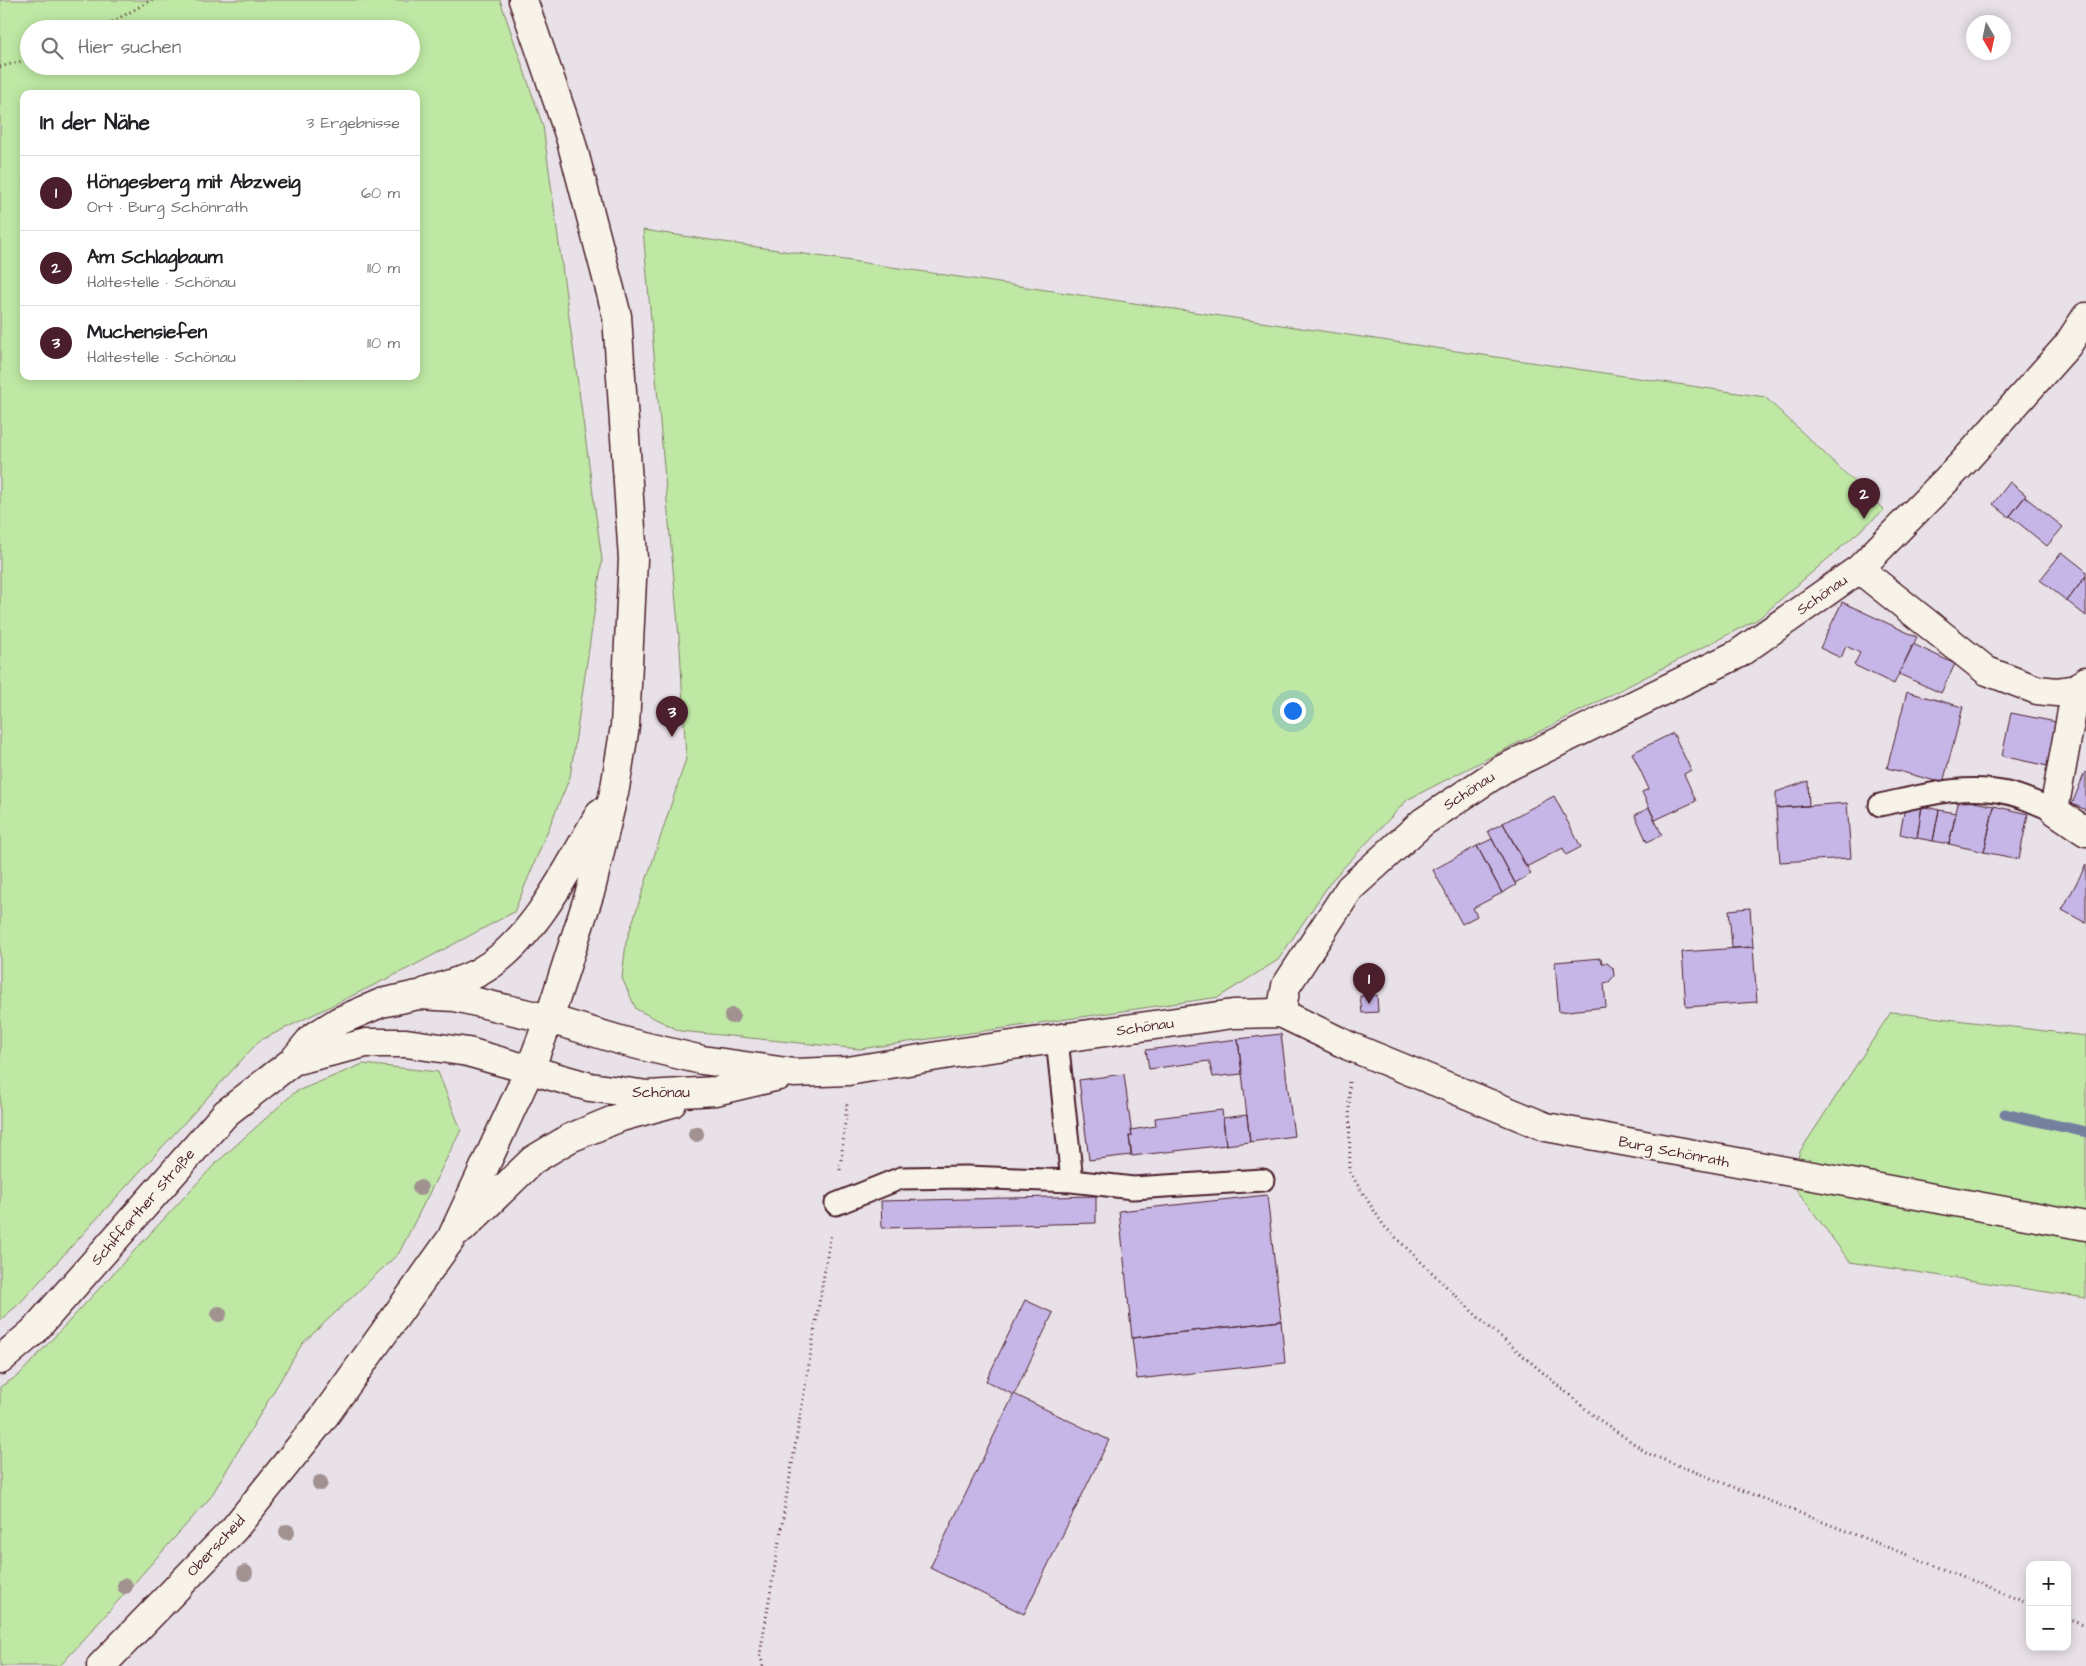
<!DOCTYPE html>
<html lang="de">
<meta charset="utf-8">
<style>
body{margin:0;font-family:"Architects Daughter",sans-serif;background:#f6f6f6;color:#202124}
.controls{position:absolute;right:15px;bottom:15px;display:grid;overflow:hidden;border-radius:10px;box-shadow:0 2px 12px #0003}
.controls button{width:45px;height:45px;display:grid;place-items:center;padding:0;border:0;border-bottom:1px solid #e0e0e0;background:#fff;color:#202124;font:25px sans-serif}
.compass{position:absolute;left:1966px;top:15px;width:45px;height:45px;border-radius:50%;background:#fff;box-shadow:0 2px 12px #0003;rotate:171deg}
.you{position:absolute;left:1292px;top:710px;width:18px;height:18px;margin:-12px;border:4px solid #fff;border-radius:50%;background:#1a73e8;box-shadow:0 0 0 8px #1a73e833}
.badge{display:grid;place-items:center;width:32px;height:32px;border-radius:50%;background:#4a1f2b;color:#fff;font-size:16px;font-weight:700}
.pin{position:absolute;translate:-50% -41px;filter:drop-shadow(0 1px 2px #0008)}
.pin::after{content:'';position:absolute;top:26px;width:18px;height:15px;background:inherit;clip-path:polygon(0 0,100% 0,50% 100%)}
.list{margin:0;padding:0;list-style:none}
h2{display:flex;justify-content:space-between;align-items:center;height:65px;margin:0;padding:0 20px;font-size:21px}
h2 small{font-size:16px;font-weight:400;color:#757577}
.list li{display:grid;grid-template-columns:32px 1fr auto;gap:15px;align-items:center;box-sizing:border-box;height:75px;padding:0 20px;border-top:1px solid #e0e0e0}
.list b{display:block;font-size:19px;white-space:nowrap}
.list p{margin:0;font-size:16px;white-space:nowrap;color:#757577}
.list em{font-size:16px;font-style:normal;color:#757577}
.icon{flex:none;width:28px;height:28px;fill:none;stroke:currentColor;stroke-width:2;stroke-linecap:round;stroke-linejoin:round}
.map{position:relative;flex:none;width:2086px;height:1666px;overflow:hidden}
.search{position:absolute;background:#fff;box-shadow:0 2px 12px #0003;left:20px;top:20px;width:400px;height:55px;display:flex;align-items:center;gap:12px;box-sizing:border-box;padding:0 18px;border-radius:28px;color:#757577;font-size:19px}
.panel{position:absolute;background:#fff;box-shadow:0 2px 12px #0003;left:20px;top:90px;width:400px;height:290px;border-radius:10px}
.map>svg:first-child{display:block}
.green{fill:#bee8a4;stroke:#848468;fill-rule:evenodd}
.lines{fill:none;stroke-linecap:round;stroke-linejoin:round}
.stream{stroke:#74809f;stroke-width:11}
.building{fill:#c5b6e7;stroke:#4a1f2b}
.lane-casing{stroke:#4a1f2b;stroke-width:25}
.street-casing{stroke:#4a1f2b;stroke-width:31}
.secondary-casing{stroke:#4a1f2b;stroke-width:31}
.path{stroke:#4a1f2b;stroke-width:3;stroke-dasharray:1 4;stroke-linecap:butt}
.lane{stroke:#f7f3e8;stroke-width:21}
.street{stroke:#f7f3e8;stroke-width:28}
.secondary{stroke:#f7f3e8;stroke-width:28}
.tree{fill:#a19291}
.labels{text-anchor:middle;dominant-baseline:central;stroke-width:4;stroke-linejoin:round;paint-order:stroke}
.street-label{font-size:15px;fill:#4a1f2b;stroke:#f7f3e8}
</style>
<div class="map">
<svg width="2086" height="1666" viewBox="0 0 2086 1666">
<rect width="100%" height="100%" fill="#e8e1e8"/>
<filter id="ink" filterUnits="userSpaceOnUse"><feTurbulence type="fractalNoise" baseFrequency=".02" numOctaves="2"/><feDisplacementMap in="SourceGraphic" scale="10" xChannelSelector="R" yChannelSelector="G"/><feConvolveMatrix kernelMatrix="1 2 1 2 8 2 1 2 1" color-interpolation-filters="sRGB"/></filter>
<g filter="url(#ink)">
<path class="green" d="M0,0H500L543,126L602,560L570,777L514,912L409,968L259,1041L19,1304L0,1320ZM29,29H411V66H29ZM24,94H416V376H24Z
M643,230L1765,397L1884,510L1758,619L1407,800L1332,880L1278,960L1219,997L860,1049L680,1031L636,1009L622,978L626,942L686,759L680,648Z
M1891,1012L2086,1036V1298L1850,1262L1796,1189L1799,1153Z
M363,1064L438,1072L461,1130L399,1253L302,1344L210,1498L60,1666H0V1387L19,1375L214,1165L295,1092Z"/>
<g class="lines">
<path class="stream" d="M2005,1114L2086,1132"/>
</g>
<path class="building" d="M2010,482L2026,495L2009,517L1993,504Z
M2025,497L2063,527L2047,546L2010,516Z
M2062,552L2086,571V576L2067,601L2040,580Z
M2086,576V616L2067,601Z
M1842,602L1917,637L1894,684L1854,665L1860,653L1846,646L1841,658L1820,648Z
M1913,644L1955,664L1941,693L1899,674Z
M1907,692L1963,707L1943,783L1887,768Z
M2011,713L2061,723L2052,767L2002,756Z
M1673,733L1691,770L1684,774L1696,801L1655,820L1642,792L1649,789L1632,753Z
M2085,772L2086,773V810L2072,804Z
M1808,781L1809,806L1776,808V792Z
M1554,796L1581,847L1566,855L1563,848L1526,867L1503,823Z
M1959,799L1994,806L1984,852L1949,844Z
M1906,802L1922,806L1917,838L1900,834Z
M1847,803L1851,858L1780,862L1776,808Z
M1922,806L1939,810L1933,841L1917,838Z
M1994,806L2028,814L2019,859L1984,852Z
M1649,808L1662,835L1647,842L1635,815Z
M1939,810L1956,813L1949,844L1933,841Z
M1503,823L1531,874L1515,883L1488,831Z
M1492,839L1516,885L1502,893L1477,846Z
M1477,846L1502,893L1473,908L1477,916L1462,924L1433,870Z
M2086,865V923L2062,910Z
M1750,908L1753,947L1732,948L1729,910Z
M1753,947L1757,1002L1686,1007L1682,952Z
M1601,958L1602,963H1607L1613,968L1614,976L1609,982L1604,983L1606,1007L1559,1012L1555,962Z
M1377,995L1378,1012L1362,1013L1360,996Z
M1281,1034L1294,1136L1250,1142L1238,1039Z
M1238,1039L1242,1074L1213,1077L1209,1061L1149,1069L1146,1050Z
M1124,1074L1132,1136H1129L1131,1155L1089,1160L1079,1080Z
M1222,1110L1226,1145L1132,1156L1129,1136H1132L1131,1130L1156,1126L1155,1118Z
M1247,1115L1250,1142L1226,1145L1223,1118Z
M1267,1195L1281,1321L1132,1338L1119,1211Z
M1096,1196V1223L882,1228L881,1201Z
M1025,1300L1053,1313L1014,1395L986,1381Z
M1281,1321L1285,1363L1137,1379L1132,1338Z
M1014,1394L1109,1440L1024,1614L930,1568Z"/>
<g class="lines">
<defs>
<path id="lane" d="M1880,805C1922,796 1964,783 2007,793C2023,796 2039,805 2054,810
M1057,1039L1072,1181
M836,1204L901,1178L966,1177L1072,1181L1133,1188L1263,1180"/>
<path id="street" d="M1859,569L1987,671L2037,690L2057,692L2076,689L2086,681
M2076,689L2054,810L2086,832
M1281,1013L1286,986L1350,888L1423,822L1503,769L1738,654L1859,569L1962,464L2067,346L2086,317"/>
<path id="secondary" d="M426,992C443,986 463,981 479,972C533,943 570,865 600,813
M293,1061L366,1043H406L468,1052L590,1087L648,1095L716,1091L779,1076
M462,1229L533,1160L570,1138L621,1117L672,1103
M0,1360L33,1332L226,1113L293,1061L312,1038L339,1021L381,1003L418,995L455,997L549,1019L630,1043L702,1060L794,1073L848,1071L962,1052L1233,1014L1281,1013L1349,1046L1546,1127L2086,1226
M101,1666L234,1529L323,1418L451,1239L530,1069L549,1019L591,889L615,788L625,726L633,559L617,316L570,137L523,0"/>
</defs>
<use href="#lane" class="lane-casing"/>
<use href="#street" class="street-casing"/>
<use href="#secondary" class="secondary-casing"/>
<path class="path" d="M99,29L152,0
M0,67L29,59
M1349,1082L1350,1173L1384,1226L1481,1320L1594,1416L1649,1454L2030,1603
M840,1170L847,1104
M2067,1618L2086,1625
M763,1666L760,1654L831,1233"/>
<use href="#lane" class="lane"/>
<use href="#street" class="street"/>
<use href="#secondary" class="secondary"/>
</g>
<g class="tree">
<circle cx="732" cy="1016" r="8"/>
<circle cx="696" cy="1134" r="8"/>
<circle cx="420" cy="1188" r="8"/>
<circle cx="219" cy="1314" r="8"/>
<circle cx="320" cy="1483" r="8"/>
<circle cx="287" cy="1532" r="8"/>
<circle cx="245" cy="1573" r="8"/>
<circle cx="125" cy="1586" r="8"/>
</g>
</g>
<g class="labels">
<g class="street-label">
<text transform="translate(1822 595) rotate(-35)">Schönau</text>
<text transform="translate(1469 791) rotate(-33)">Schönau</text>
<text transform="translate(1145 1027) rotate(-8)">Schönau</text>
<text x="661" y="1092">Schönau</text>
<text transform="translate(1674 1152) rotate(11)">Burg Schönrath</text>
<text transform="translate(143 1207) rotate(-49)">Schiffarther Straße</text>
<text transform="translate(216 1546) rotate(-47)">Oberscheid</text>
</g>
</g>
</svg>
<div class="controls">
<button>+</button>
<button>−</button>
</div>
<svg class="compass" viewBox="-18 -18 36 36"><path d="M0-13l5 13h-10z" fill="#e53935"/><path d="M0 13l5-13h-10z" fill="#757577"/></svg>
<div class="you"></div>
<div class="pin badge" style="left:1369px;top:1004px">1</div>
<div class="pin badge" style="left:1864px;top:519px">2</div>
<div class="pin badge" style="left:672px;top:737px">3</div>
<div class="search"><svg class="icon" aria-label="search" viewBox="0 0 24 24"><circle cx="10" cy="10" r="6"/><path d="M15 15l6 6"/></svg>Hier suchen</div>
<section class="panel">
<h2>In der Nähe<small>3 Ergebnisse</small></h2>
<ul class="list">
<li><span class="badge">1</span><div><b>Höngesberg mit Abzweig</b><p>Ort · Burg Schönrath</p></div><em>60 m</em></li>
<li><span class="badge">2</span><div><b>Am Schlagbaum</b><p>Haltestelle · Schönau</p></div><em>110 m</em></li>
<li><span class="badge">3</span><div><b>Muchensiefen</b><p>Haltestelle · Schönau</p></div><em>110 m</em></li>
</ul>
</section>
</div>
